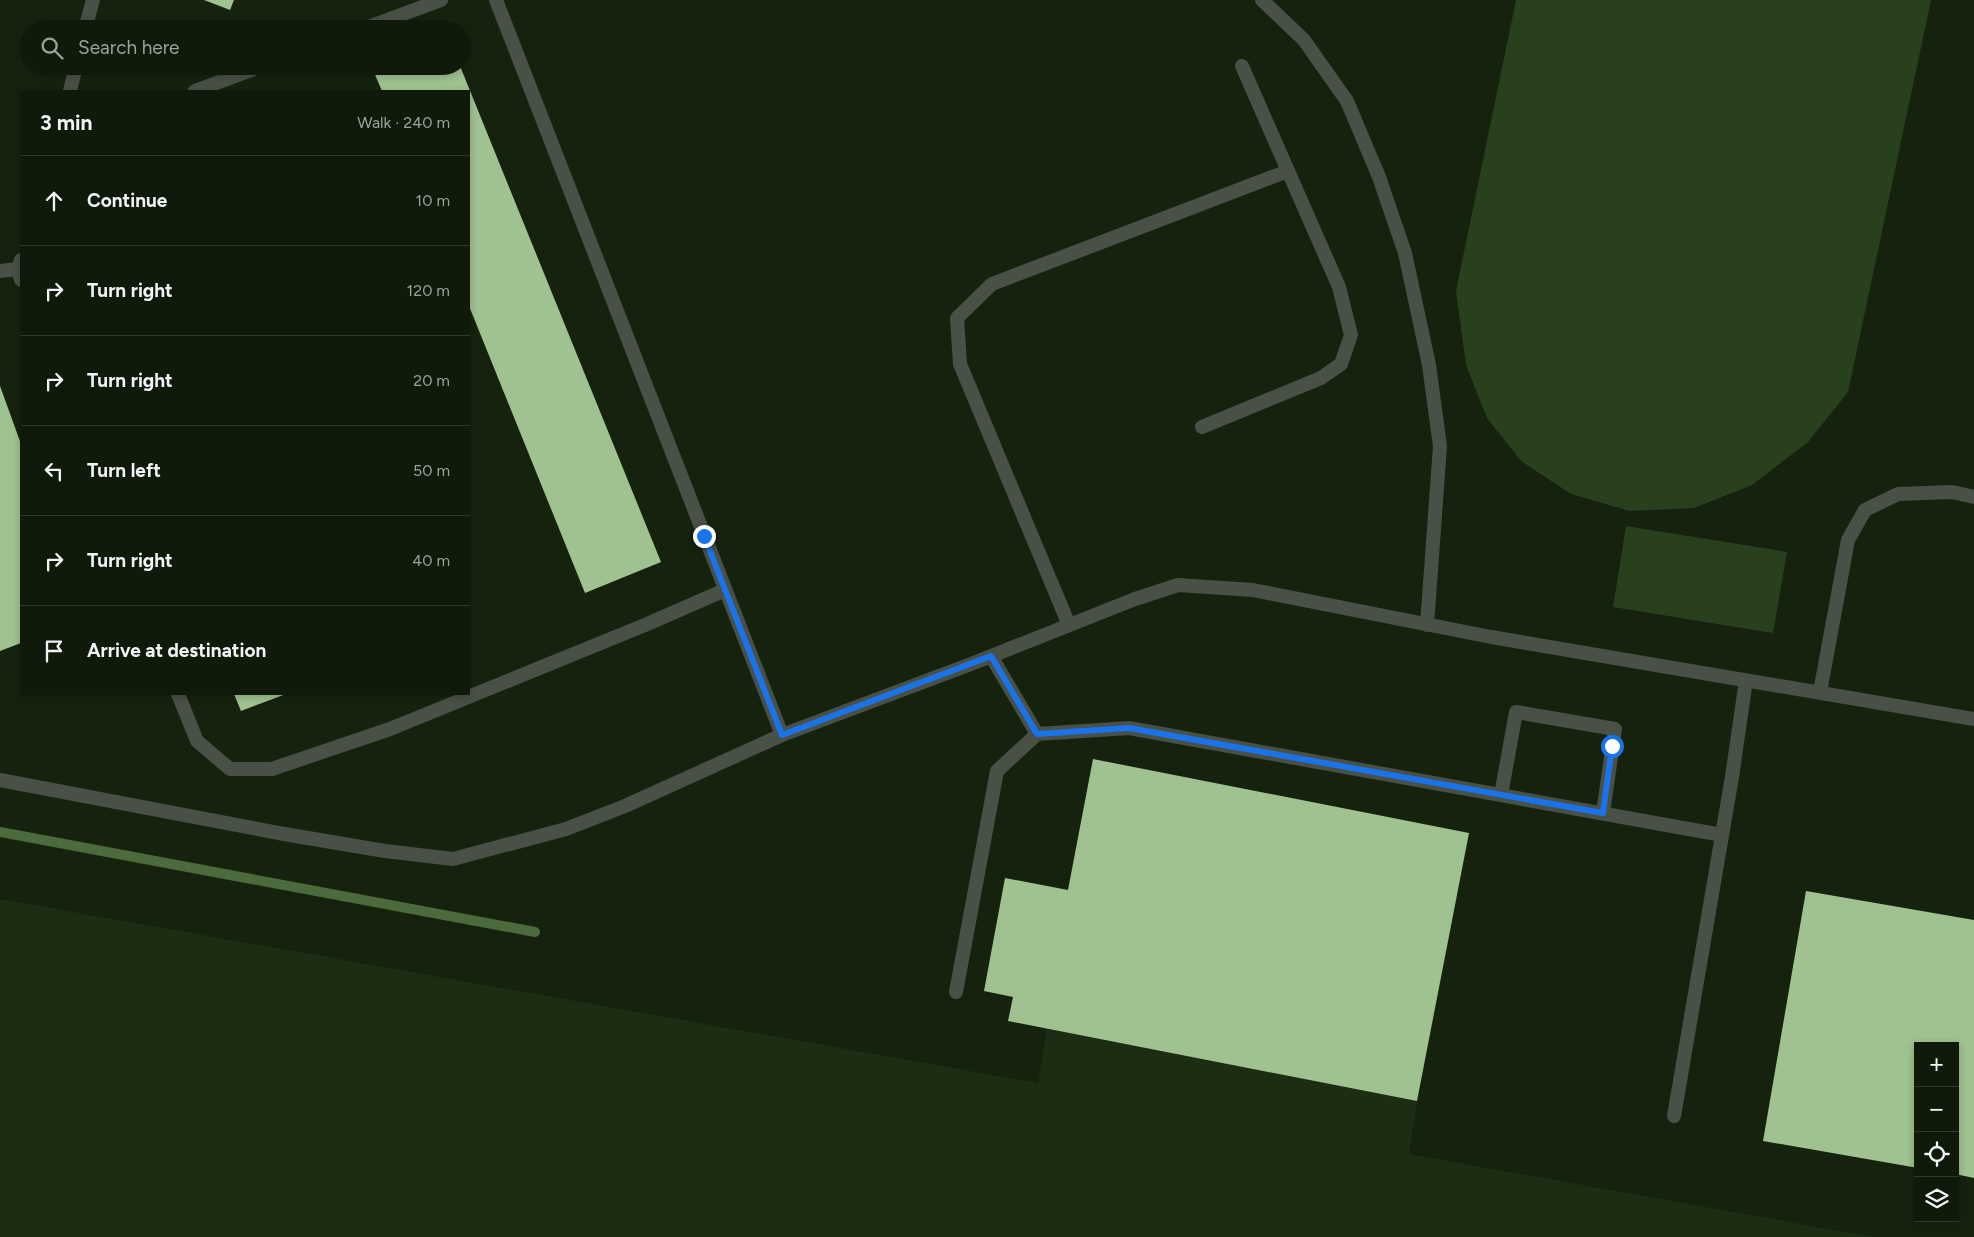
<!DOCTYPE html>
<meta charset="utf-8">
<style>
body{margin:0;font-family:Figtree,sans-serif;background:#192313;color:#f1f3f6}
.controls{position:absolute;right:15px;bottom:15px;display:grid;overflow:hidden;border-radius:0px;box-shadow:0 2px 8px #0003}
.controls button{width:45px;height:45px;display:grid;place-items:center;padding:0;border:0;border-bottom:1px solid #30382b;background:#101a0a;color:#f1f3f6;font:25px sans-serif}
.stop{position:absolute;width:15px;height:15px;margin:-11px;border:4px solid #1a73e8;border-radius:50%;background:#fff}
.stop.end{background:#1a73e8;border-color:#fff;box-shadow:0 1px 5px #0008}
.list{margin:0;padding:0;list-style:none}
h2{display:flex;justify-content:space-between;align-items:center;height:65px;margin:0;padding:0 20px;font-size:21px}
h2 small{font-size:16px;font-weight:400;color:#9ca19c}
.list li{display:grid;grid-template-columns:32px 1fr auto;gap:15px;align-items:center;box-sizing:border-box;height:90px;padding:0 20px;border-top:1px solid #30382b}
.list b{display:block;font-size:19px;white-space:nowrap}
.list em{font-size:16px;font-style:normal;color:#9ca19c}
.icon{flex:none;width:28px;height:28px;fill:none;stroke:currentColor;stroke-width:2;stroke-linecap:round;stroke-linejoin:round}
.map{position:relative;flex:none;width:1974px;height:1237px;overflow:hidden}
.search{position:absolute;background:#101a0a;box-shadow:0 2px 8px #0003;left:20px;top:20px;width:450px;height:55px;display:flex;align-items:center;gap:12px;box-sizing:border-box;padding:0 18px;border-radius:28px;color:#9ca19c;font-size:19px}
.panel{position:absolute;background:#101a0a;box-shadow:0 2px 8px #0003;left:20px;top:90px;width:450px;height:605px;border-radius:0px}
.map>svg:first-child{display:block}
.built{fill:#1b2d12}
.green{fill:#28401d}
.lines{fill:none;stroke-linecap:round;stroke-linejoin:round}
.stream{stroke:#4c6b3d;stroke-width:10}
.building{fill:#9fc290}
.lane{stroke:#495046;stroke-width:14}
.route{stroke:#1a73e8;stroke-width:6}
</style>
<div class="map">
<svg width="1974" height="1237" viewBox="0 0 1974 1237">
<rect width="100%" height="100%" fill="#15230e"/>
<path class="built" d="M0,899L1038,1083L1047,1028L1417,1101L1409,1154L1873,1237H0Z"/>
<path class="green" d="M1516,0H1931L1848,392L1808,442L1752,485L1694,508L1630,511L1571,494L1521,461L1487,418L1466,365L1456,291Z
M1626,526L1787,552L1773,633L1613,607Z"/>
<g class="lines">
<path class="stream" d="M0,832L535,932"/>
</g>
<path class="building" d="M204,0H234L230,10Z
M383,66H460L661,562L585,593L469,306V91H382L373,70Z
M0,386L21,444V643L0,651Z
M234,694H286L241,711Z
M1093,759L1469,833L1417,1101L1008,1021L1013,997L984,991L1005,878L1068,890Z
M1806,891L1974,920V1178L1955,1174V1046H1918V1168L1763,1141Z"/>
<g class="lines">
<path class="lane" d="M496,0L782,735
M1262,0L1304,40L1347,101L1379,177L1405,253L1429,365L1440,446L1427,625
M85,29L93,0
M363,29L441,0
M70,91L76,66
M195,91L262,66
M21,260L18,269L21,280
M0,271L18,269
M1202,427L1321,378L1341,364L1351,335L1339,287L1242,66
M1069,625L960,364L957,318L992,284L1288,171
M991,656L1037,734
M1820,692L1848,540L1865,510L1898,494L1952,492L1974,497
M178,694L197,741L230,769H272L390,729L645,625L725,590
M0,780L284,834L385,851L453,859L566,829L625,806L782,735L971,664L1135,599L1178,585L1253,590L1491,637L1974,719
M1501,795L1516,712L1615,729L1603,813
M956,992L997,771L1037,734L1129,728L1722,835
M1674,1116L1732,777L1746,680"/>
</g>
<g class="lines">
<path class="route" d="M704,536L782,735L991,656L1037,734L1129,728L1603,813L1612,746"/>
</g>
</svg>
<div class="controls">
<button>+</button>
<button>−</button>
<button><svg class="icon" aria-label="locate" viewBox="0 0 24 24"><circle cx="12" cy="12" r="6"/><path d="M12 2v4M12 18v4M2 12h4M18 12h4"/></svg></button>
<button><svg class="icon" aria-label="layers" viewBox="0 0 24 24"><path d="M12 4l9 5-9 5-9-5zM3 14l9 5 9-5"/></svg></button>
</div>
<div class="stop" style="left:1612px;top:746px"></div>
<div class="stop end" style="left:704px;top:536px"></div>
<div class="search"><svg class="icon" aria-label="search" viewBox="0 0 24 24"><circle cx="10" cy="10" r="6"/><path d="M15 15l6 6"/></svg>Search here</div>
<section class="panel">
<h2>3 min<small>Walk · 240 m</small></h2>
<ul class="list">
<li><svg class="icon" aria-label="ahead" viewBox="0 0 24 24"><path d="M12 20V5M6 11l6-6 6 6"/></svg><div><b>Continue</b></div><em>10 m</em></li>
<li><svg class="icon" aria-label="right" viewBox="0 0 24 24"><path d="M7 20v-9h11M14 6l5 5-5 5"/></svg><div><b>Turn right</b></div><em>120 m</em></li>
<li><svg class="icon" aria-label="right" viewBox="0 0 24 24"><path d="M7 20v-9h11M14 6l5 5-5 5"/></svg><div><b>Turn right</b></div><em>20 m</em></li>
<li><svg class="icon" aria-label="left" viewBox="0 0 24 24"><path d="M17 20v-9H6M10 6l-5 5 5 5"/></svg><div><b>Turn left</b></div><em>50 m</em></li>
<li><svg class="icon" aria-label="right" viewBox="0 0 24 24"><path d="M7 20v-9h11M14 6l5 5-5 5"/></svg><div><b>Turn right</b></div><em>40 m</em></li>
<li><svg class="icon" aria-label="arrive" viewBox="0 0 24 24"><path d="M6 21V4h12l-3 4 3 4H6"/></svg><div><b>Arrive at destination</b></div></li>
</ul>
</section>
</div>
